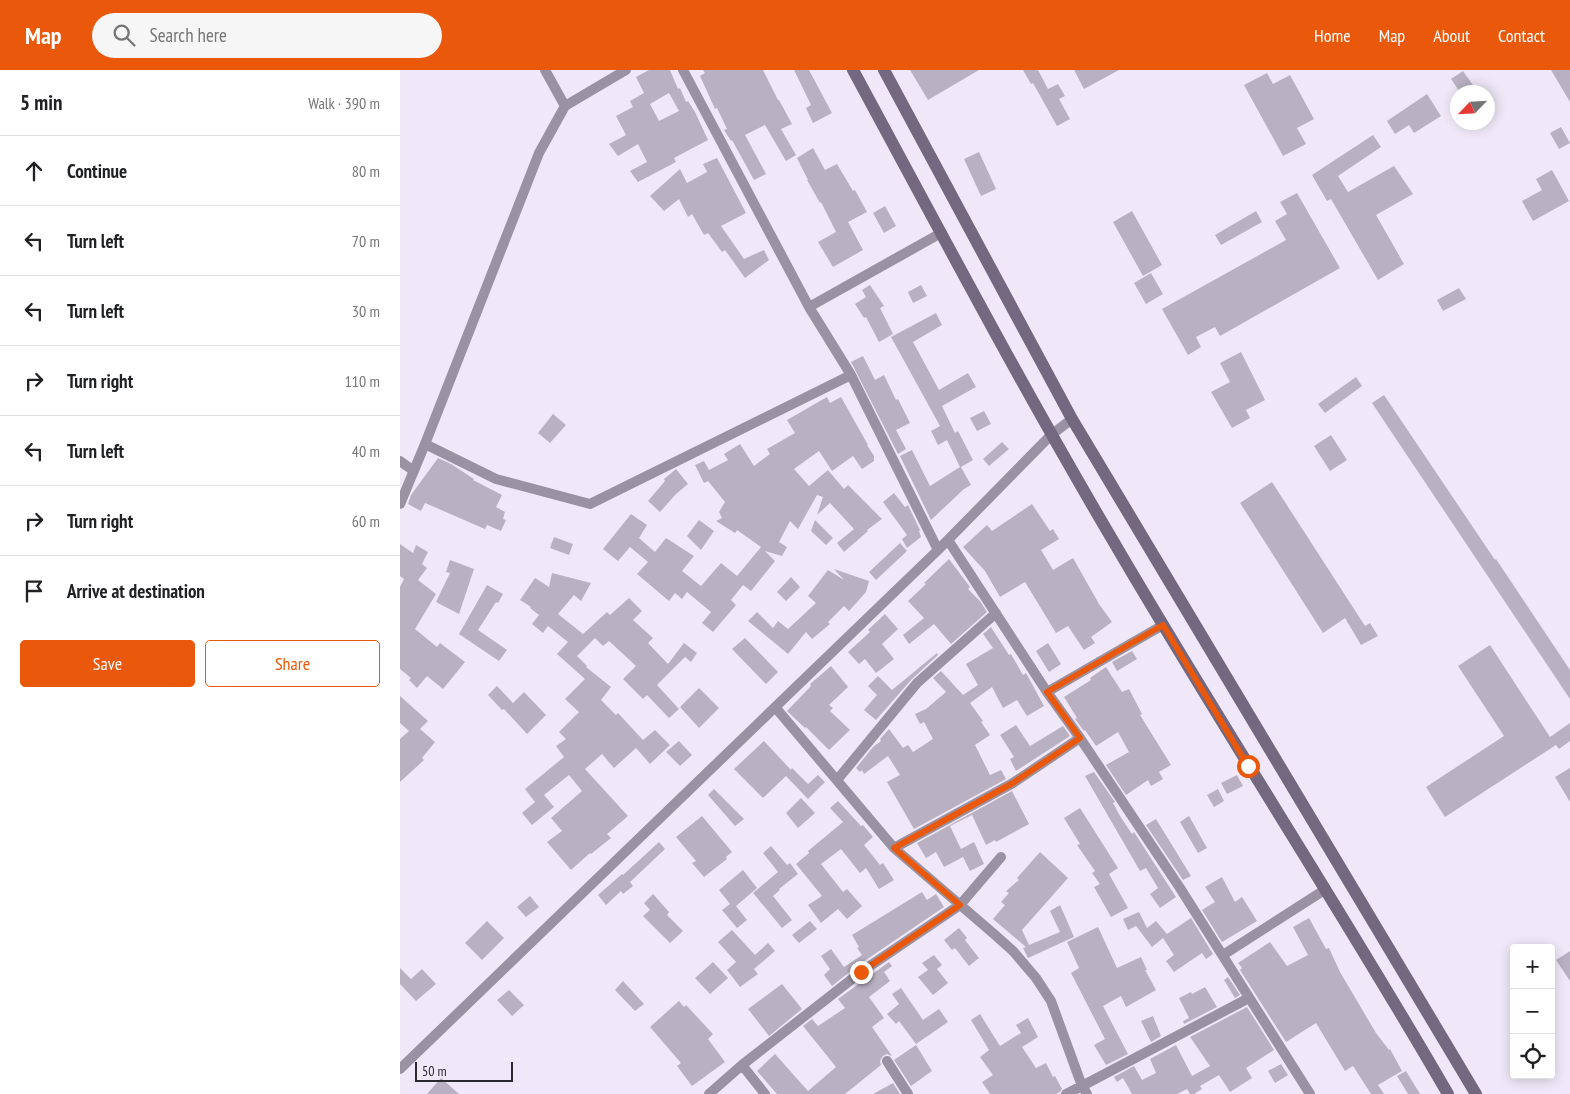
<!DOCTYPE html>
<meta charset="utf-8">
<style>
body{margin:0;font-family:"PT Sans Narrow",sans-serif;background:#f6f6f6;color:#202124}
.controls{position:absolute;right:15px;bottom:15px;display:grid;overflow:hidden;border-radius:5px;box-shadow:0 2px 12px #0003}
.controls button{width:45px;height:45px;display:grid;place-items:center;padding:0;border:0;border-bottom:1px solid #e0e0e0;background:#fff;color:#202124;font:25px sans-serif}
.compass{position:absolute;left:1050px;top:15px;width:45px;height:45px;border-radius:50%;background:#fff;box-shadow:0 2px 12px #0003;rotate:245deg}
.scale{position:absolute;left:15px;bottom:12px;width:98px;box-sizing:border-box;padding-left:5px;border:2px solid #2b282e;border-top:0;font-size:14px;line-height:18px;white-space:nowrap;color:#2b282e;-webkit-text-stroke:4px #f0e8f8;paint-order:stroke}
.stop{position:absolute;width:15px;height:15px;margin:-11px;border:4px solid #ea580c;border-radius:50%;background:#fff}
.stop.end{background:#ea580c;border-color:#fff;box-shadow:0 1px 5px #0008}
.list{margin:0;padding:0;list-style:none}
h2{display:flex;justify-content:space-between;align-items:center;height:65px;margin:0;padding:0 20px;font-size:21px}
h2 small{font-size:16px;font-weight:400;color:#757577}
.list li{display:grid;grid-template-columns:32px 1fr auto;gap:15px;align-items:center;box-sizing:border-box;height:70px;padding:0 20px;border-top:1px solid #e0e0e0}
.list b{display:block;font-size:19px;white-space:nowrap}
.list em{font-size:16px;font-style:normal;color:#757577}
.actions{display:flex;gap:10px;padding:15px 20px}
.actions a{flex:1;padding:11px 0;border:1px solid #ea580c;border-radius:5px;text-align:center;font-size:18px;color:#ea580c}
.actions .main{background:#ea580c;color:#fff}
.icon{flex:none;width:28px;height:28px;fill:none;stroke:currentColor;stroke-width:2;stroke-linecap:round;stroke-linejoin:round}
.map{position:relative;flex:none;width:1170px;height:1024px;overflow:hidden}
header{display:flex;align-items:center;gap:30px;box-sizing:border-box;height:70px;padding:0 25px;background:#ea580c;color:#fff}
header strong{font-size:24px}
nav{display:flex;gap:28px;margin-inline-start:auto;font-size:18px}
.search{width:350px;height:45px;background:#f6f6f6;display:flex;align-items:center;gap:12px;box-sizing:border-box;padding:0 18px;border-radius:28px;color:#757577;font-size:19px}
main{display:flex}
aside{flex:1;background:#fff}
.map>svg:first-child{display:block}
.building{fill:#b9b1c1;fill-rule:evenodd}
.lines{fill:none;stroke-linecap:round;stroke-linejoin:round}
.street{stroke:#9a92a3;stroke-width:10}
.secondary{stroke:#746780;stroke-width:12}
.route{stroke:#ea580c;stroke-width:6}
</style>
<header>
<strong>Map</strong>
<div class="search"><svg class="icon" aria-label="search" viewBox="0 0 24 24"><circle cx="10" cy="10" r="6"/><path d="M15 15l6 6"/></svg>Search here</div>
<nav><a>Home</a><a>Map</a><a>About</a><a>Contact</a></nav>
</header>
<main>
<aside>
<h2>5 min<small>Walk · 390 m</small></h2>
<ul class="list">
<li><svg class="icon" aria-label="ahead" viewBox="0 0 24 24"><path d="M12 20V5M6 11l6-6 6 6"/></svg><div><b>Continue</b></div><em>80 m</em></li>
<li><svg class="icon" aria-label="left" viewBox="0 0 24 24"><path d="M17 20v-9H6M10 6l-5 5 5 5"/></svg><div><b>Turn left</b></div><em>70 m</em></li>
<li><svg class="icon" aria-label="left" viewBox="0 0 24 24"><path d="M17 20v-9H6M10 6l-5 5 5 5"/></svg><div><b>Turn left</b></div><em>30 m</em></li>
<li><svg class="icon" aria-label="right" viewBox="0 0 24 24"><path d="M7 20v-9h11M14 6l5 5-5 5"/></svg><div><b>Turn right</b></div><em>110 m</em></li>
<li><svg class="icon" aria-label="left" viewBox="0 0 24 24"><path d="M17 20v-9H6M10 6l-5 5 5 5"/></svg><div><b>Turn left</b></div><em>40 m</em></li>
<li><svg class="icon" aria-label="right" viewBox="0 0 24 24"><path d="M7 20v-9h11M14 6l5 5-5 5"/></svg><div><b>Turn right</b></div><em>60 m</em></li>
<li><svg class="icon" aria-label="arrive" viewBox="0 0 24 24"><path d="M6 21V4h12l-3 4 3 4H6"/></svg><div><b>Arrive at destination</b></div></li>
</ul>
<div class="actions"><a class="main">Save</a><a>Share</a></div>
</aside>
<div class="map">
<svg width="1170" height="1024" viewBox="0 0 1170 1024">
<rect width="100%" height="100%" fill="#f0e8f8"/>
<path class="building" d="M249,0H270L278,19L280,18L286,32L288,31L295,42L308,70L274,88L276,92L238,112L230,101L247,92L238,74L218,86L209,74L226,65L216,46L233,37L230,31L244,23L236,7ZM269,23L279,41L259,51L250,34Z
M303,0H363L378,30H379L392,54L381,59L396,85L386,91L365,55L345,65L366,104L354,110L332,70L331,71L324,60L327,59L317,38L315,39L300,6L305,3Z
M394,0H409L432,43L413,53L406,38L411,35Z
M510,0H579L528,30Z
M623,0H638L648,19L658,14L665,26L659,29L670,49L657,56L633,13L631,14Z
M674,0H719L684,19Z
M1151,0H1170V32Z
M1063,1L1075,18L1068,22H1060L1051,9Z
M867,3L873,14L890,5L914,49L897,58L906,74L883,86L844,15Z
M1027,24L1041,46L1014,63L1009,55L995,64L987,51Z
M1161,57L1170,73L1159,79L1150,63Z
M973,65L981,77L938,106L948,122L994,96L1013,124L976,145L1004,194L978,210L931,129L927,131L912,105Z
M413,78L425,100L437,94L453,121L455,120L467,142L448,152L463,180L433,197L418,172L436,162L421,132L420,133L407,110H408L397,88Z
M579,82L596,119L581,126L564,89Z
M317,88L346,143L321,156L344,189L364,180L369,190L345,208L325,180L322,182L308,163L304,165L292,144L288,147L279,129L264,141L250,126L280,99L287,113L307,102L303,94Z
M1152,100L1169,131L1133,151L1122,131L1142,120L1136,109Z
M897,123L940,198L820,266L815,257L796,267L801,277L788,285L762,239L886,170L875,151L887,144L880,132Z
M485,136L496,156L484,163L473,143Z
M732,141L762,195L743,206L713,152Z
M856,141L862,152L821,175L815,165Z
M751,203L763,224L746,234L734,213Z
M470,215L484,236L480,238L493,264L479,272L466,247L464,248L455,234L466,227L462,220Z
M521,215L527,226L513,233L508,222Z
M1059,218L1066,229L1043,241L1037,230Z
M536,243L542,255L513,272L539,320L568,303L576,317L542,336L555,363L558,361L573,390L561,397L571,415L564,419L531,450L500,386L512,380L530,416L560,397L547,370L538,375L531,361L540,356L491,267Z
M841,282L865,330L846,340L850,348L832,358L811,322L830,312L820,293Z
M463,286L475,310L484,305L496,330L498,329L510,353L496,360L506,379L498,384L451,292Z
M956,307L962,316L925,343L918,334Z
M984,325L1095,490L1096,489L1170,600V629L972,333Z
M427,327L430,333L441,327L468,375H467L474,386V391L462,399L453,386L432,401L419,381L394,399L409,416L428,400L444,419L448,415L482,449L467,460L468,461L444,482L437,473L454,459L430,433L417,445L423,427L417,425L398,459L390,451L379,472L387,477L382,486L365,481L375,491L351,521L343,515L331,530L336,535L313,562L302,553L311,542L287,522L282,529L275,523L269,531L237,504L248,492L230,477L218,491L203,479L231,444L247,455L239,468L255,482L266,468L294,486L282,501L301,516L321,493L337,506L361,477L337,460L335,463L316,451L322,448L319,442L325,432L308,411L304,413L295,395L304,391L309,400L328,390L324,384L340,374L354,396L370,384L367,379L395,363L387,350Z
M584,341L591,354L577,361L570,348Z
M153,344L166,355L150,373L138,363Z
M931,365L947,390L930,401L914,376Z
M602,372L609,379L589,396L583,389Z
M38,388L51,394L74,409L73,410L102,425L96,437L105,442L103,449L106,450L101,461L87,455L85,459L25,433L21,441L8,434L11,425Z
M276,399L288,414L276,424L260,442L248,431L265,411L264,409Z
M872,412L965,556L970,553L978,566L961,575L945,548L923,563L840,433Z
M494,423L505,437L508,435L520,460L519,461L521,467L507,478L502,469L507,465L483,432Z
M632,434L650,461L653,459L659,469L641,480L653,500L673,488L699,534L712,552L691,567L695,573L684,580L668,556L656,563L625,512L600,527L585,501L563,477L587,455L592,461Z
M299,450L314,461L301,480L287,466Z
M415,450L433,468L426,475L411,461Z
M154,467L173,474L169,485L150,478Z
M500,473L507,481L476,510L469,502Z
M0,474L13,483L16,475L28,482L22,494L27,498L18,510L36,524L15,559L37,577L40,573L65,592L43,619L27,606L17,618L9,610L11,608L0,599V517L4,509L0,506Z
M549,489L570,517L568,519L580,531L587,542L551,574L534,554L509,574L503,565L524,548L508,531L526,514L524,513Z
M50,490L74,499L59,544L36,532L50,503L46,502Z
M434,499L469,511L466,522L449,541L444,536L428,552L430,554L412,569L406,562L388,584L348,551L357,542L373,558L378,551L388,559L416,533L408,526L428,500L444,510Z
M152,503L191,513L181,531L174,525L158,544L183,564L207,542L210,545L229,528L242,541L233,550L253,568L248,573L268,594L284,573L297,583L291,592L285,587L257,615L279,639L269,648L247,625L243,629L223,609L236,596L209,571L203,576L195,568L177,586L187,596L186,597L211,617L201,630L216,645L218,643L243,670L255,660L270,675L250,694L236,678L214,698L202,684L185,699L228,746L207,764L211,768L191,784L190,783L171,800L147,772L162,761L151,748L182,721L169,705L144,725L154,737L132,755L122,743L135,732L125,719L164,687L156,676L166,669L159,662L179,642L165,629L185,609L157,584L168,572L148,556L143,563L132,554L139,545L130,538L131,537L120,530L135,508L149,517Z
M391,507L400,517L386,531L377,522Z
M87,515L103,524L98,533L96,532L78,560L107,580L99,591L59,564Z
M485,544L498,559L482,574L494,589L476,603L465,589L459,594L448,582L470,562L468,560Z
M591,557L609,585L611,584L623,605L626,603L644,636L627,646L617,630L603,638L592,617L570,633L583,651L581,652L590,665L575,675L590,705L601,700L606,709L514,759L487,712L500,705L488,686L464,704L462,700L460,702L456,698L473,677L481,671L480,669L489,659L503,678L508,675L513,682L533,669L524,652L520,654L515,644L526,639L546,622L533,608L541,601L563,625L578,615L566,594L593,578L583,564Z
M345,568L378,602L366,614L332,579Z
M648,573L661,594L649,602L636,581Z
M1090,575L1150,667L1170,653V671L1159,679L1156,675L1045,747L1026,717L1104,666L1058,596Z
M732,581L737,589L717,601L712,592Z
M537,583L538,585L512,609L476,650L464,640L477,625L468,616L478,606L492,620Z
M431,596L448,617L429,635L433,638L430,641L450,660L429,680L406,657L405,658L387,641L411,616L410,614Z
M706,597L722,622L729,619L742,644L740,645L771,695L759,702L763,709L751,716L748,710L726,725L706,695L729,682L718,662L696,676L685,660L684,661L675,649L677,648L664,627L691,610L690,608Z
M97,616L113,633L124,622L146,645L127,664L104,639L102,640L88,625Z
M299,618L319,638L299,658L280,637Z
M0,626L28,651L20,659L35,672L22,688L24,690L0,712V669L9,661L0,653Z
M616,655L630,676L663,656L670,666L616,701L610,689L614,687L600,665Z
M279,671L292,685L280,696L266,682Z
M364,671L391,700L392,698L408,714L418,705L425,712L408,729L386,706L363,728L334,699Z
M1170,698V732L1155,707Z
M694,702L715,732L713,733L720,746L732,764L734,762L776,827L760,838L750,824L758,818L746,798L740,801L685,706Z
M837,705L843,716L827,724L821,713Z
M314,719L344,749L335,756L308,725Z
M818,719L824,731L814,737L807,725Z
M612,721L629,754L596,772L595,770L586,775L572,745L550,756L561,779L574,772L584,794L570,801L563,787L544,797L536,782L526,788L517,773Z
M401,728L415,743L398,758L386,743Z
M438,731L461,756L463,755L473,767L464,775L480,795L483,793L494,810L479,819L466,798L460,803L441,779L421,794L443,822L447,819L462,836L447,849L438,839L421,853L408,835L422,826L396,794L409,783L408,781L443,752L430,738Z
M680,738L718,798L709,804L728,838L711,847L694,817L700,814L692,803L695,801L677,775L680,774L664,748Z
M302,746L332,782L326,787L327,789L304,807L292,793L296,791L276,767Z
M789,746L807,778L798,783L780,752Z
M756,749L791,806L783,810L746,755Z
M259,772L265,779L230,812L233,816L223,824L221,821L206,835L198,825L222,804L223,805Z
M371,776L387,795L390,793L398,804L379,819L380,820L373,826L392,850L382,858L353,823L378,802L363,783Z
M640,782L668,808L622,860L629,875L660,862L650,841L660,835L674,867L628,888L623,878L626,877L593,849L605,835L601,832L609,823L606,821L619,810L617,808Z
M343,800L357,818L336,836L347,850L337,858L322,840L330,834L319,820Z
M822,807L835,832L842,827L857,851L822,872L802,840L815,832L805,817Z
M522,822L527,830L536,824L544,837L457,896L432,916L424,905L430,899L421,886L431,879L444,897L462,885L457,878L459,877L452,865Z
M253,824L269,842L267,845L283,861L270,873L243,846L250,840L244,833Z
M130,826L139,837L126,847L117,837Z
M739,842L747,858L756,851L767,864L791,848L813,884L806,889L802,883L774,902L766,891L774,885L763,868L752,877L736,856L728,860L723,849Z
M909,848L926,879L929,878L940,902L976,963L989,980L990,979L1002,1001L978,1015L984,1024H971L953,996L945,1001L916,953L886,972L840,900L842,898L838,893L870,872L887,896L908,885L893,857Z
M87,851L104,868L82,890L65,873Z
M410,851L417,859L399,873L392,865Z
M698,857L717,898L741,887L747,900H745L756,920L726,937L721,926L703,936L728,984L706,995L694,975L705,969L671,903L679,898L667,872Z
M559,858L567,868L565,870L579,888L569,896L555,878L552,880L544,870Z
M332,860L355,885L368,873L375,881L354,899L358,904L340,917L327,900L336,892L318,872Z
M1170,881V911L1156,890Z
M534,885L542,895L537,899L548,913L533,925L518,907L528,900L522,893Z
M313,892L328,908L310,924L295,908Z
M489,892L492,896L484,902L490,911L469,927L484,948L472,957L492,986L487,984L483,986L480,991L481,995L445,1024H377L357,1001L375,984L408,1021L436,997L403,956L412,949L418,956L445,938L438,929Z
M0,898L11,909L22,899L36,914L16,931L0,914Z
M828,907L840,925L835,928L824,910Z
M223,911L244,934L235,941L215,920Z
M382,914L402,939L369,966L348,939Z
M805,917L817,937L784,954L783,951L789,948L779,928L791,922L792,924Z
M501,918L523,950L539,939L548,952L516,974L499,951L496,954L487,944L499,934L492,924Z
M109,920L124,935L112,946L97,930Z
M279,931L284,937L286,935L313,964L308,969L325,992L292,1016L277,996L281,993L250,957Z
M847,937L874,980L846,998L852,1008L830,1022L819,1005L800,1016L802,1019L794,1024H790L787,1019L777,1024H732L723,1008L717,1012L714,1007L734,996L742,1010L756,1003L750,989L776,975L792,1006L810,996L790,967Z
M580,944L600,976L621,963L616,955L628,948L638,967L622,977L636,998L646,993L653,1007L655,1006L662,1019L660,1022L656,1024H590L582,1012L593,1005L580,987L589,980L571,950Z
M753,946L761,966L751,972L741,951Z
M516,975L532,1001L511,1016L494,990Z
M881,994L888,1005L875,1013L868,1001Z
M1006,1001L1020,1024H1008L997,1006Z
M41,1008L59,1024H27Z
M493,1013L500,1024H473Z"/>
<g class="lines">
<path class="street" d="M145,0L165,36
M283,0L409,237L451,305L538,480
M409,237L541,163
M25,374L96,409L190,434L451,305
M0,391L14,401
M0,434L25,374L139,83L165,36L226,0
M548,470L647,622L680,668L780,818L910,1024
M647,622L763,555
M375,637L494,778L594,864L613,881L636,908L651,931L682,1016L849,928
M437,710L517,613L596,543
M494,778L613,713L680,668
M823,885L926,819
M487,991L508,1024
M0,999L538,480L651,365L672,349
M309,1024L342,995
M365,1024L342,995L461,902L560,835L601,787
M666,1024L682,1016L687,1024"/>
<path class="secondary" d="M453,0C538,157 621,315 712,469C821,656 940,837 1048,1024
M484,0L672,349L1076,1024"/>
</g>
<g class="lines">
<path class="route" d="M461,902L560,835L494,778L613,713L680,668L647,622L763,555L848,696"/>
</g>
</svg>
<div class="controls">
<button>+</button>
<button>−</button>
<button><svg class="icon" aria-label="locate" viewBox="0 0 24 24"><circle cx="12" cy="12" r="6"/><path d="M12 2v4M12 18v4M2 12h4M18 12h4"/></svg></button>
</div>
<svg class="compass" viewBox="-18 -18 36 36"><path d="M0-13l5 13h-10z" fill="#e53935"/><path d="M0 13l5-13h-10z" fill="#757577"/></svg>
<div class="scale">50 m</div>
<div class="stop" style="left:848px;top:696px"></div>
<div class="stop end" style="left:461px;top:902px"></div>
</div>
</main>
